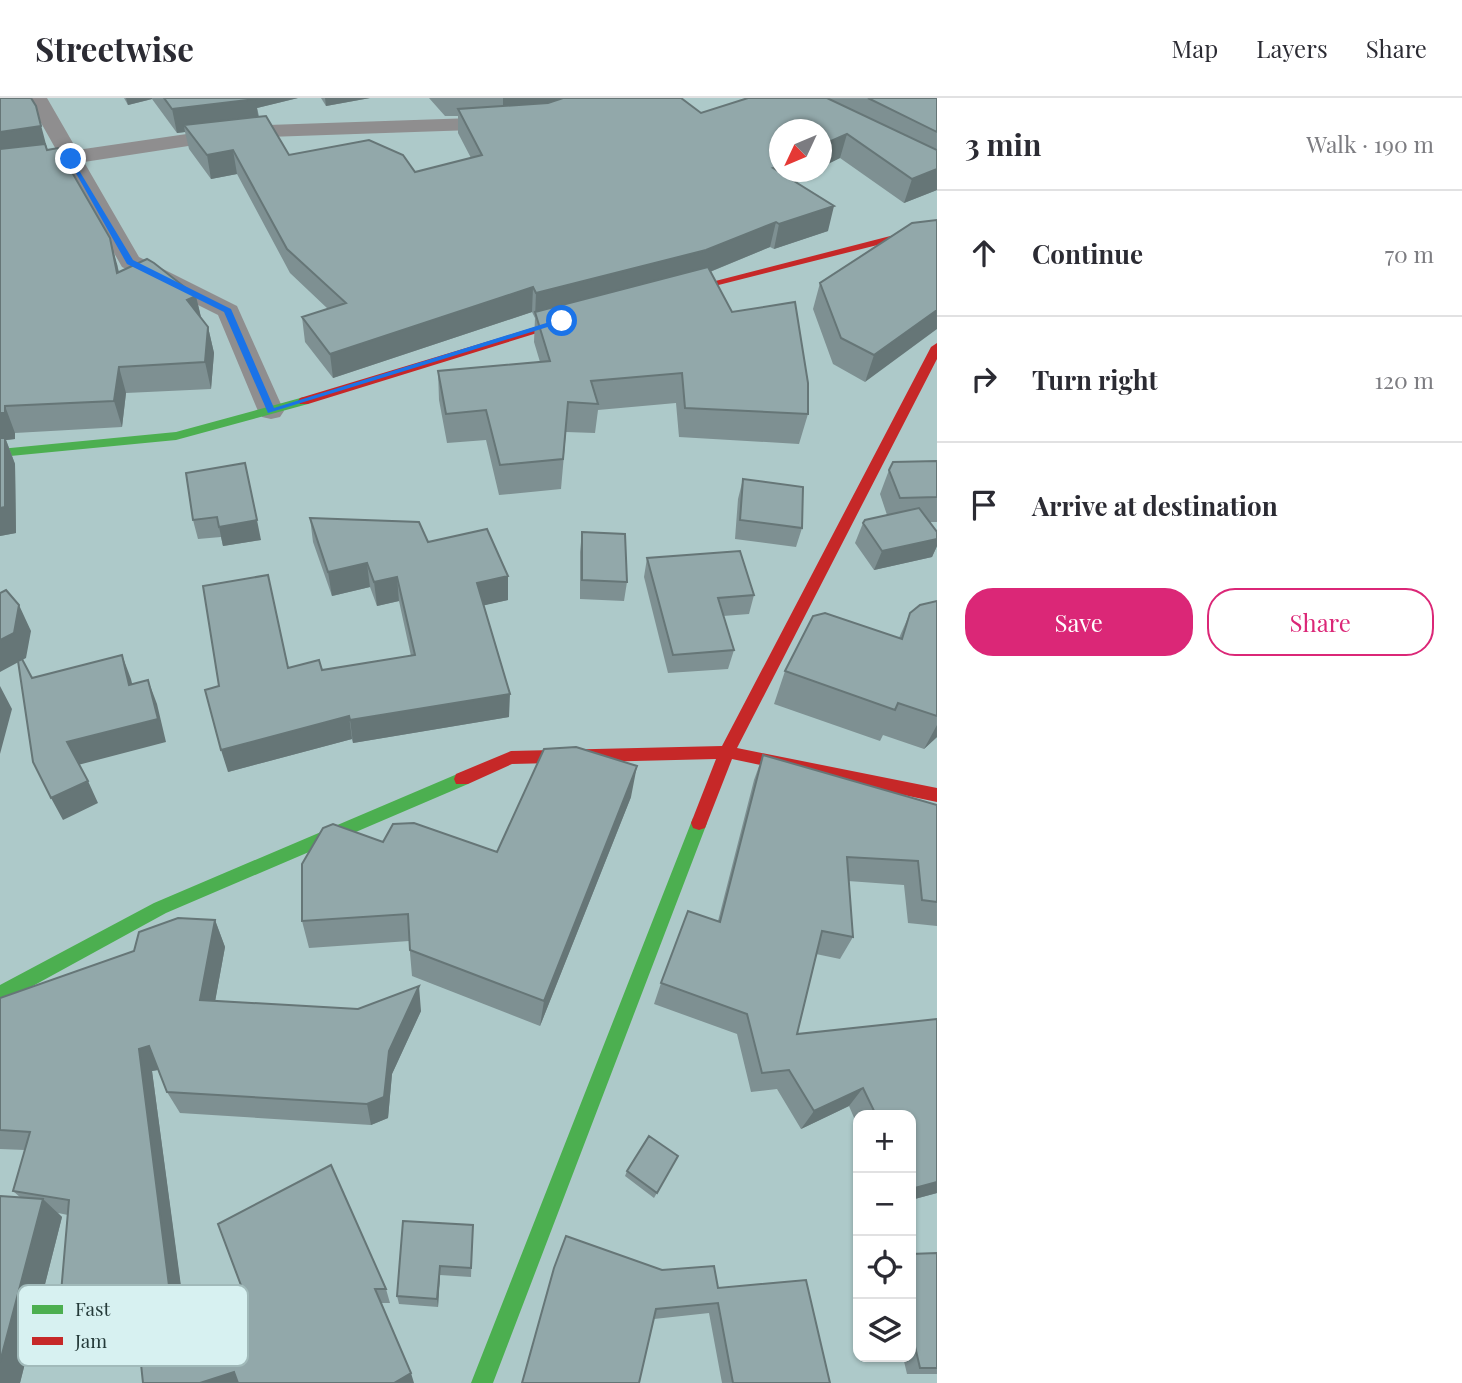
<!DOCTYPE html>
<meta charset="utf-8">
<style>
body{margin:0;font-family:"Playfair Display",serif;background:#f7f7f7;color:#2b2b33}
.controls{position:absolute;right:21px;bottom:21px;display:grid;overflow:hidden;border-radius:14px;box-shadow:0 2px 5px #0004}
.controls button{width:63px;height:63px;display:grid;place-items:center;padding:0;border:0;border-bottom:2px solid #e1e1e2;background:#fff;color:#2b2b33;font:35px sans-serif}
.compass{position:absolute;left:769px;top:21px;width:63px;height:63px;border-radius:50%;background:#fff;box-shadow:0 2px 5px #0004;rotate:226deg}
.stop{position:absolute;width:21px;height:21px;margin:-16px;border:5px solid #1a73e8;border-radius:50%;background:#fff}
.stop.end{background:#1a73e8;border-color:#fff;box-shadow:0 2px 7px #0008}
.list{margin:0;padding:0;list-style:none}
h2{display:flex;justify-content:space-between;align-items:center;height:91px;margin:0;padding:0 28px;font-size:30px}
h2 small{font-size:23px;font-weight:400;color:#7c7c81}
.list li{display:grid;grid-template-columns:46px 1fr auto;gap:21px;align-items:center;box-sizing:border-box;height:126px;padding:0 28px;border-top:2px solid #e1e1e2}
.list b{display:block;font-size:26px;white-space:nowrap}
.list em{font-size:23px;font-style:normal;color:#7c7c81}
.actions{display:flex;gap:14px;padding:21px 28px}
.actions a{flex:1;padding:16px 0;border:2px solid #db2777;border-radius:28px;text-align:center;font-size:24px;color:#db2777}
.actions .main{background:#db2777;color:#fff}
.icon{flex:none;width:38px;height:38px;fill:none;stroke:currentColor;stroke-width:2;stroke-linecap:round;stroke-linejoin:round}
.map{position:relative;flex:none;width:937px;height:1285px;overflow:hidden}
header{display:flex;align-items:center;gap:42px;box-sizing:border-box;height:98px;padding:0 35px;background:#fff;border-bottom:2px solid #e1e1e2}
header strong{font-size:33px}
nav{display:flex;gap:38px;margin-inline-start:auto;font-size:24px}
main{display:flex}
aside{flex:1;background:#fff}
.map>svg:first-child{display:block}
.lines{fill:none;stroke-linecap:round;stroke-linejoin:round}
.street{fill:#8f8e8f;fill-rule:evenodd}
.fast{fill:#4caf50;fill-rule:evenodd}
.jam{fill:#c62828;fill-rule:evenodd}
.wall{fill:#7e9092}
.shaded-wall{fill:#667677}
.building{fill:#92a8aa;stroke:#667677;stroke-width:2}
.route{fill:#1a73e8}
.key{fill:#d7f1f1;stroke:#a1baba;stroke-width:2}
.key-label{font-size:19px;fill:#243a39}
</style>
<header>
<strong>Streetwise</strong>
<nav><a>Map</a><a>Layers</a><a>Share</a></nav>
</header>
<main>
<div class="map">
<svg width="937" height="1285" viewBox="0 0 937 1285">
<rect width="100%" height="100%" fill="#adc9c9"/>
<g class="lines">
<path class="street" d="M27,0H47L77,52L221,31L268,27L502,19L509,21L512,25L509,29L502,31L268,39L221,43L84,64L139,159L237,208L284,313L280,319L271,321L262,319L258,313L218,217L122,169L64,67L0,76V64L58,55Z"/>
<path class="fast" d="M304,299L310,303L308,306L176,342L0,359V351L176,334Z
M462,674L468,676L470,681L468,686L166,815L0,906V887L154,805Z
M699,718L705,720L707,725L493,1285H471L691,725L693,720Z"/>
<path class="jam" d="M937,126V132L667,200L661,197Z
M585,214L589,215V219L308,306H300L298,303L300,300Z
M937,245V261L737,650L937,690V704L732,661L707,725L705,730L699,732L693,730L691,725L716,661L512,666L468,686H456L454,681L456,676L511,653L722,648L931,249Z"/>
</g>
<path class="wall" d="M0,0L48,52L117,166L119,174L196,198L201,219L208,229L214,255L211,291L126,295L122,329L15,335V341L6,342L15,366L16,435L0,438Z
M124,0H298L257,10L259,18L289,57L415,74L471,60L458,35V18H445L429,0H681L701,15L748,0H937V92L904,105L840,60L793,82L828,133L774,151L770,149L710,174L732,214L808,316L799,346L679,339L676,305L598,312L595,335L566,334L561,391L499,397L486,342L447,345L439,302L438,273L540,264L534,244L535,220L532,214L333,280L305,244L302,219L328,211L290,175L237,76L211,81L189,51L185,34L177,35L152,1L128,7Z
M321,0H370L326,8Z
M937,122L865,284L833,266L813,211L820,185Z
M937,363V424H929L937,434V448L932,459L874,472L855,445L863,425L887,417L880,396L889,372Z
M186,375L261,442L223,448L221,439L198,441L193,422Z
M743,381L802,430L796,449L735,441L738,401Z
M310,420L428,444L508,478V502L484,507L509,619L353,645L352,641L228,674L288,570L322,572L411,558L399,503L377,508L370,489L332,498L313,444Z
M582,434L627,484L624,503L580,501V454Z
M647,460L754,497L749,516L723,518L734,552L728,571L668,575L644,479Z
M937,503V639L924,651L883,637L880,643L774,606L785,573L899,540L910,515Z
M763,657L937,707V828L908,825L904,787L848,783L853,839L840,861L816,856L797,936L937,921V1095L911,1102V1017H858V1029L849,1008L801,1031L777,991L751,994L737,936L654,906L661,885L718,823L754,682Z
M631,699L540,928L412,878L409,843L309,850L302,823L383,744L497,754Z
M215,822L225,849L215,903L358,911L421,913L392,976L388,1020L371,1027L180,1015L167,994L158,972L152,973L185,1221L242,1190L218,1126L386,1191L390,1205H381L139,1245L76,1264L56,1253L68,1117L58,1115L62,1119L20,1285H0L21,1100L13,1093L25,1052L0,1051V900L134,853Z
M678,1058L654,1100L625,1078L627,1073Z
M473,1127L471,1179L440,1177L438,1209L399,1206L397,1198Z
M937,1155V1276H907L903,1259H911V1156Z
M662,1172L718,1190L830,1285H722L709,1215L654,1221Z"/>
<path class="shaded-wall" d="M126,0H152V1L128,7Z
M250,0H298L257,10L259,25L184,27L185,34L177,35L172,11Z
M325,0H370L326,8Z
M503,0H579L503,16Z
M36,8L48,54L0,61V34Z
M847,36L840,60L822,69V47Z
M233,52L237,76L211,81L207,57Z
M780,67V74H812L768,94L773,70Z
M937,71V92L904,105L912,81Z
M834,108L828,133L774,151L779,126Z
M776,124L770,149L702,177L535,214V220L536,195Z
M110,140L117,166L124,201L117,175Z
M533,189L532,214L333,280L330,256Z
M196,198L202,224L187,202Z
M937,212V231L865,284L874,257Z
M208,229L214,255L211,291L205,264Z
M119,269L126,295L122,329L114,303Z
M5,308L15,335V341L6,342L15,366L16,435L0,438V315Z
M257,422L261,442L223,448L219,429Z
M937,441V448L932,459L874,472L882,453Z
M367,465L370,489L332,498L328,474Z
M508,478V502L477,509V485Z
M397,479L399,503L377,508L374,484Z
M19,507L31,533L26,560L0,574V542Z
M122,557L131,581L138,610L129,587Z
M148,582L157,606L166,644L78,667L67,644Z
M0,588L12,611L0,656Z
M510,596L509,619L353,645L350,622Z
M349,618L352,641L228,674L221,652Z
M937,627V639L924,651Z
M637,668L631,699L540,928L544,903Z
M88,683L98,705L63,722L51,700Z
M215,822L225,849L211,926L200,902Z
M419,888L421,913L392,976L388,1020L371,1027L367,1006L389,953Z
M149,948L163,971L152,973L188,1240L174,1227L139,951Z
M863,990L849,1008L801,1031L814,1013Z
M937,1084V1095L911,1102V1091Z
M43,1101L62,1119L20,1285H0V1264Z
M440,1168V1177L438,1209L437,1201Z
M137,1228L153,1241L76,1264L56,1253Z
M234,1274L244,1285H200Z
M411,1275L414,1285H394Z"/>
<path class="building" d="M0,0H31L36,8L41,28L0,34Z
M164,0H255L256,1L172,11Z
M563,0H681L701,15L748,0H827L937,52V71L912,81L847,36L822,47V32H780V67L773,70L834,108L779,126L776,124L706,152L536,195L533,189L330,256L302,219L346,205L287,151L233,52L207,57L184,27L266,18L289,57L369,42L403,57L415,74L482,57L458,11L548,5Z
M868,0H937V34Z
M45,46L47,52L58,50L110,140L117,175L147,161L154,165L196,198L187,202L208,229L205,264L119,269L114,303L5,308V315H0V51Z
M937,122V212L874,257L841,240L820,185L912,125Z
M708,169L732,214L795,204L808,285V316L685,310L682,275L591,283L598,306L568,304L563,361L500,367L486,312L446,316L438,273L550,263L535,214Z
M0,340H5V409L0,410Z
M937,363V399L900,400L889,372L893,364Z
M245,365L257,422L219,429L217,419L193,422L186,375Z
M743,381L803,389L802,430L740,422Z
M919,410L937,434V441L882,453L863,425L865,422Z
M310,420L419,424L428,444L487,431L508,478L477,485L510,596L350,622L349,618L221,652L205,592L219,588L203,488L268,477L288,570L319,562L322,572L415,557L397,479L374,484L367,465L328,474Z
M582,434L625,436L627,484L582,482Z
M740,453L754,497L718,500L734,552L673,557L647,460Z
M6,492L19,507L14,535L0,542V495Z
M937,503V618L898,605L895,612L785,573L813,518L825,515L902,541L910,515L920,507Z
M122,557L129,587L148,582L158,621L67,644L88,683L51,700L33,664L18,563L22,561L32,580Z
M576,649L637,668L544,903L410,852L408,816L302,823V766L323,730L333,726L383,744L393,726L414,725L497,754L544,651Z
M763,657L937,707V804L922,802L918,763L847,759L853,839L822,833L797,936L937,921V1084L911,1091V1017H876L863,990L814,1013L789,972L762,975L747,916L661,885L688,813L720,824Z
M178,820L215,822L200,902L358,911L419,888L389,953L384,999L367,1006L167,994L149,948L139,951L174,1227L242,1190L218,1126L331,1067L386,1191H375L411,1275L394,1285H238L234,1274L200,1285H143L137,1228L56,1253L69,1102L13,1093L30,1034L0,1032V900L134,853L139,834Z
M649,1038L678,1058L657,1095L627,1073Z
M0,1098L43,1101L0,1264Z
M403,1123L473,1127L471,1170L440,1168L437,1201L397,1198Z
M566,1138L662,1172L714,1168L718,1190L806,1182L830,1285H733L718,1205L656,1211L639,1285H522L554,1170Z
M937,1155V1270H920L911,1231V1156Z"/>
<path class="route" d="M71,59L133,162L231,211L274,310L559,221L567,223L268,315L224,214L127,166L68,61Z"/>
<rect x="18" y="1187" width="230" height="81" rx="10" class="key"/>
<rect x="32" y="1207" width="31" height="9" fill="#4caf50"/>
<rect x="32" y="1239" width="31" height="8" fill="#c62828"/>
<g class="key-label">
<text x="75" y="1218">Fast</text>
<text x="75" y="1250">Jam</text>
</g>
</svg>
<div class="controls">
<button>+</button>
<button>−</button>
<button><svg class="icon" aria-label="locate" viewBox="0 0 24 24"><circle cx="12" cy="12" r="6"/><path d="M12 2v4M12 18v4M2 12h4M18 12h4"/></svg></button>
<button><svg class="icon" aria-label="layers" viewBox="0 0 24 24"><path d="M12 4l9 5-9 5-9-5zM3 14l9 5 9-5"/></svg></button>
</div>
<svg class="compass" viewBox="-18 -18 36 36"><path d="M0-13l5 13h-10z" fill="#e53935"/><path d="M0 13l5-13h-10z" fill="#7c7c81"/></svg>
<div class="stop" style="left:562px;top:223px"></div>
<div class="stop end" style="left:71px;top:61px"></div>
</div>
<aside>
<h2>3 min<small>Walk · 190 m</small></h2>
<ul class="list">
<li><svg class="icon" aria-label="ahead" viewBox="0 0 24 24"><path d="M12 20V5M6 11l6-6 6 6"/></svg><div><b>Continue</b></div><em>70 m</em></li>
<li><svg class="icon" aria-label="right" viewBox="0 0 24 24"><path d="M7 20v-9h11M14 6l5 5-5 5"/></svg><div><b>Turn right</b></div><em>120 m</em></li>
<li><svg class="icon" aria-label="arrive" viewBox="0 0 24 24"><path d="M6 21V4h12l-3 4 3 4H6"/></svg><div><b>Arrive at destination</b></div></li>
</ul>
<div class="actions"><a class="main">Save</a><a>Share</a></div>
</aside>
</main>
